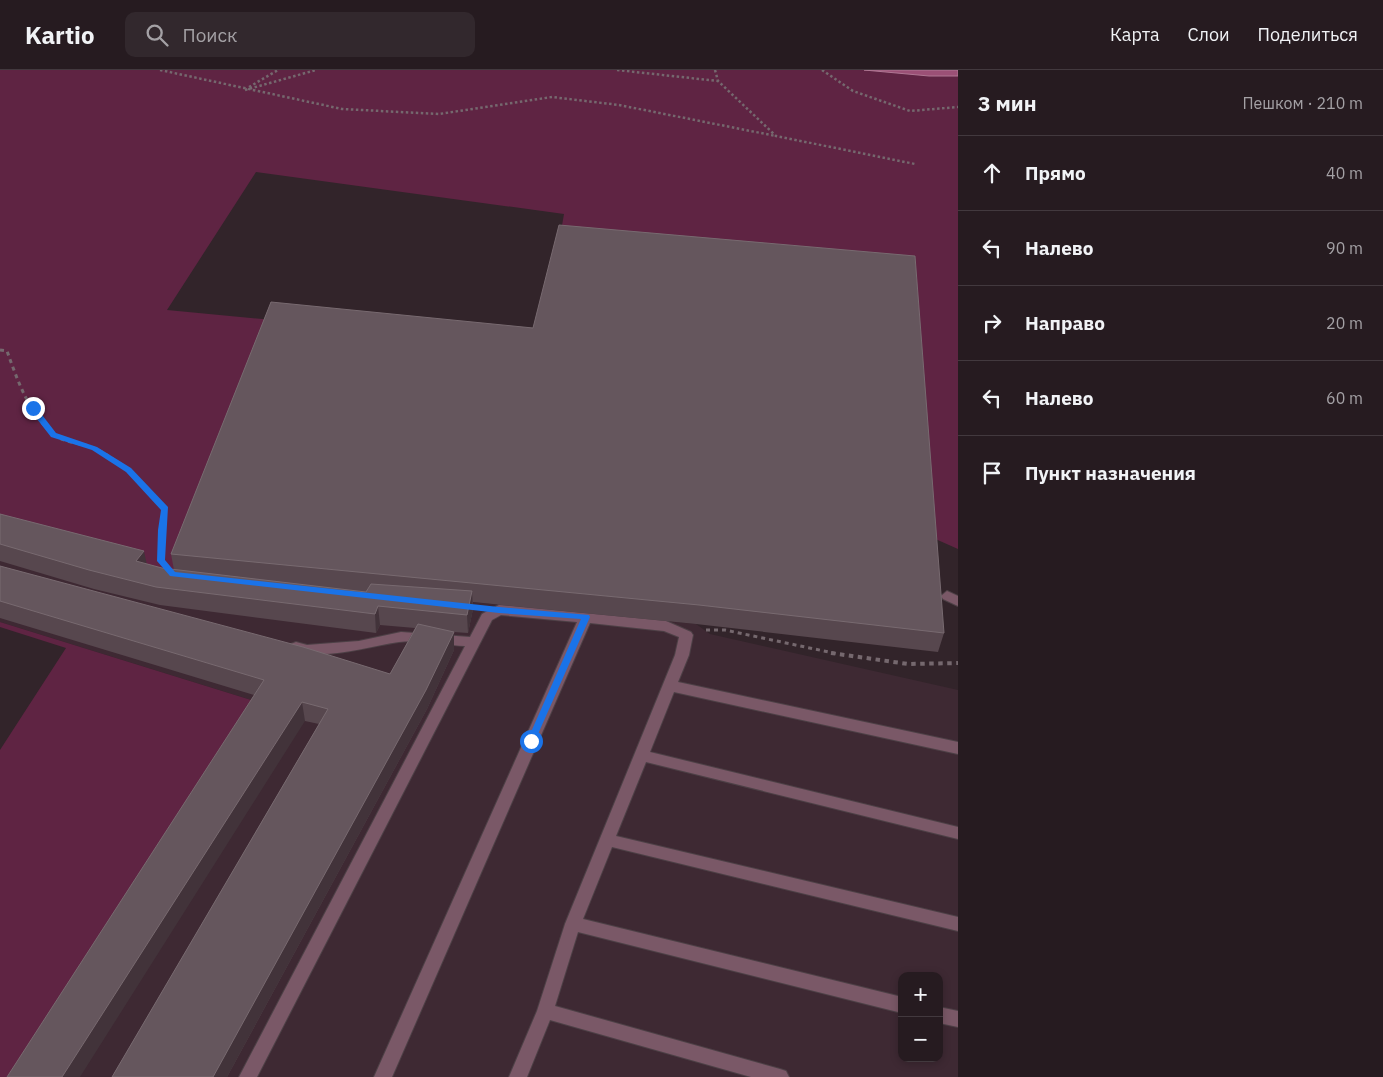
<!DOCTYPE html>
<html lang="ru">
<meta charset="utf-8">
<style>
body{margin:0;font-family:"IBM Plex Sans",sans-serif;background:#32282d;color:#f1f3f6}
.controls{position:absolute;right:15px;bottom:15px;display:grid;overflow:hidden;border-radius:10px;box-shadow:0 2px 8px #0003}
.controls button{width:45px;height:45px;display:grid;place-items:center;padding:0;border:0;border-bottom:1px solid #42393e;background:#261b20;color:#f1f3f6;font:25px sans-serif}
.stop{position:absolute;width:15px;height:15px;margin:-11px;border:4px solid #1a73e8;border-radius:50%;background:#fff}
.stop.end{background:#1a73e8;border-color:#fff;box-shadow:0 1px 5px #0008}
.list{margin:0;padding:0;list-style:none}
h2{display:flex;justify-content:space-between;align-items:center;height:65px;margin:0;padding:0 20px;font-size:21px}
h2 small{font-size:16px;font-weight:400;color:#a4a1a5}
.list li{display:grid;grid-template-columns:32px 1fr auto;gap:15px;align-items:center;box-sizing:border-box;height:75px;padding:0 20px;border-top:1px solid #42393e}
.list b{display:block;font-size:19px;white-space:nowrap}
.list em{font-size:16px;font-style:normal;color:#a4a1a5}
.icon{flex:none;width:28px;height:28px;fill:none;stroke:currentColor;stroke-width:2;stroke-linecap:round;stroke-linejoin:round}
.map{position:relative;flex:none;width:958px;height:1007px;overflow:hidden}
header{display:flex;align-items:center;gap:30px;box-sizing:border-box;height:70px;padding:0 25px;background:#261b20;border-bottom:1px solid #42393e}
header strong{font-size:24px}
nav{display:flex;gap:28px;margin-inline-start:auto;font-size:18px}
.search{width:350px;height:45px;background:#32282d;display:flex;align-items:center;gap:12px;box-sizing:border-box;padding:0 18px;border-radius:10px;color:#a4a1a5;font-size:19px}
main{display:flex}
aside{flex:1;background:#261b20}
.map>svg:first-child{display:block}
.built{fill:#3e2933;fill-rule:evenodd}
.green{fill:#5f2443}
.water{fill:#9b5076;stroke:#af7793}
.lines{fill:none;stroke-linecap:round;stroke-linejoin:round}
.service-casing{stroke:#4d4046;stroke-width:2}
.path-far2{stroke:#75686e;stroke-width:2.5;stroke-dasharray:2.5 2.5;stroke-linecap:butt}
.path-far1{stroke:#75686e;stroke-width:3;stroke-dasharray:4 4;stroke-linecap:butt}
.path{stroke:#75686e;stroke-width:4;stroke-dasharray:4.5 4.5;stroke-linecap:butt}
.service{fill:#7a5867;fill-rule:evenodd}
.wall{fill:#57474e}
.shaded-wall{fill:#42333a}
.building{fill:#65565d;stroke:#786a70}
.route{fill:#1a73e8}
</style>
<header>
<strong>Kartio</strong>
<div class="search"><svg class="icon" aria-label="search" viewBox="0 0 24 24"><circle cx="10" cy="10" r="6"/><path d="M15 15l6 6"/></svg>Поиск</div>
<nav><a>Карта</a><a>Слои</a><a>Поделиться</a></nav>
</header>
<main>
<div class="map">
<svg width="958" height="1007" viewBox="0 0 958 1007">
<rect width="100%" height="100%" fill="#32242a"/>
<path class="built" d="M0,459L175,503L696,554L710,564L958,620V1007H19L258,632L0,552ZM902,906H939V988H902Z"/>
<path class="green" d="M0,0H958V479L931,467L559,173L564,144L256,102L167,240L273,250L175,503L0,459Z
M0,552L258,632L19,1007H0V680L66,578L0,557Z"/>
<path class="water" d="M864,0H958V6H929Z"/>
<g class="lines">
<defs>
<path id="service" d="M947,521L958,526V536L943,529L941,526Z
M499,535L666,551L691,562L693,565L689,585L678,612L958,672V684L674,622L650,682L958,757V769L646,692L616,766L958,847V861L612,777L583,849L902,927V943L578,862L555,936L780,999L786,1001L789,1007H751L550,950L527,1007H509L537,941L565,854L675,585L679,567L664,561L590,553L392,1007H374L577,552L501,545L492,550L257,1007H239L465,576C445,575 418,569 399,572C364,577 326,591 291,580L289,577L291,574L296,572L307,575L359,571L401,562L470,567L482,544Z
M939,937L958,941V957L939,953Z"/>
</defs>
<use href="#service" class="service-casing"/>
<path class="path-far2" d="M160,0L342,39L439,44L552,27L619,35L776,66
M617,0L718,11
M715,0L718,11L776,66L915,94
M822,0L853,21L910,41L958,37
M249,17L278,0
M245,20L316,0"/>
<path class="path-far1" d="M0,280L7,281C17,309 29,344 53,364C65,374 82,372 96,379C123,392 145,417 165,439L161,460V491L170,501
M706,560H725L838,584"/>
<path class="path" d="M831,583L908,594L958,593"/>
<use href="#service" class="service"/>
</g>
<path class="wall" d="M271,232L944,563L938,582L696,554L473,532V539L468,563L454,562V580L427,639L227,1007H112L319,654L305,651L254,625L0,548V496L390,604L415,558L380,555L376,563L160,535L94,519L0,491V444L147,494L162,498L174,500L171,484Z"/>
<path class="shaded-wall" d="M144,481L148,500L136,491Z
M472,521L473,539L468,563L467,545Z
M378,536L380,555L376,563L375,544Z
M454,562V580L427,639L227,1007H213Z
M302,632L305,651L80,1007H62Z"/>
<path class="building" d="M559,155L915,186L944,563L699,535L171,484L271,232L533,258Z
M0,444L144,481L136,491L162,498L366,522L371,514L472,521L467,545L378,536L375,544L156,517L89,500L0,474Z
M0,496L303,577L390,604L418,554L454,562L426,620L213,1007H112L328,639L302,632L62,1007H7L264,610L0,531Z"/>
<path class="route" d="M30,337H36L56,363L97,377L131,398L168,437L165,490L175,502L499,537L589,545L590,547L534,673H528L527,671L581,549L499,543L170,506L157,491L158,460L161,440L126,402L92,380L51,367L30,340Z"/>
</svg>
<div class="controls">
<button>+</button>
<button>−</button>
</div>
<div class="stop" style="left:531px;top:671px"></div>
<div class="stop end" style="left:33px;top:338px"></div>
</div>
<aside>
<h2>3 мин<small>Пешком · 210 m</small></h2>
<ul class="list">
<li><svg class="icon" aria-label="ahead" viewBox="0 0 24 24"><path d="M12 20V5M6 11l6-6 6 6"/></svg><div><b>Прямо</b></div><em>40 m</em></li>
<li><svg class="icon" aria-label="left" viewBox="0 0 24 24"><path d="M17 20v-9H6M10 6l-5 5 5 5"/></svg><div><b>Налево</b></div><em>90 m</em></li>
<li><svg class="icon" aria-label="right" viewBox="0 0 24 24"><path d="M7 20v-9h11M14 6l5 5-5 5"/></svg><div><b>Направо</b></div><em>20 m</em></li>
<li><svg class="icon" aria-label="left" viewBox="0 0 24 24"><path d="M17 20v-9H6M10 6l-5 5 5 5"/></svg><div><b>Налево</b></div><em>60 m</em></li>
<li><svg class="icon" aria-label="arrive" viewBox="0 0 24 24"><path d="M6 21V4h12l-3 4 3 4H6"/></svg><div><b>Пункт назначения</b></div></li>
</ul>
</aside>
</main>
